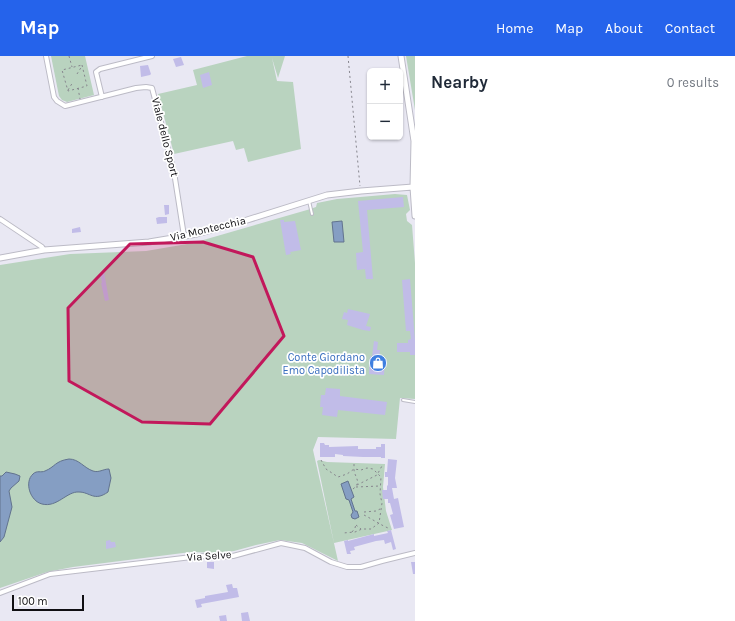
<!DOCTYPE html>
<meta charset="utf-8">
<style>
body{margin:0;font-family:Karla,sans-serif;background:#f2f2f3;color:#1f2937}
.controls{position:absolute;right:12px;top:12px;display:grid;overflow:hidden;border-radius:6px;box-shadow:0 1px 3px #0004}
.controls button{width:36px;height:36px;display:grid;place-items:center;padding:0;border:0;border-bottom:1px solid #e0e1e3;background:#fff;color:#1f2937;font:20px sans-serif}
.scale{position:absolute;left:12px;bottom:10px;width:72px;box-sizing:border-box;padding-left:4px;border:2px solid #100f13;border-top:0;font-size:11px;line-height:14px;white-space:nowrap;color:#100f13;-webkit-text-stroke:3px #fff;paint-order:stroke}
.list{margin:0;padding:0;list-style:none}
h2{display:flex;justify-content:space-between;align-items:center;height:52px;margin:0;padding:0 16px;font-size:17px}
h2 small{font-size:13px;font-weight:400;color:#747a83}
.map{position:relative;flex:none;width:415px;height:565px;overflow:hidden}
header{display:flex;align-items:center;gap:24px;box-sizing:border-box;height:56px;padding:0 20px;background:#2563eb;color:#fff}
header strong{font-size:19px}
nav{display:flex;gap:22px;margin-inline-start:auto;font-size:14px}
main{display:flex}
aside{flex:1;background:#fff}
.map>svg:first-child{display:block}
.green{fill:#b9d3bf}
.water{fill:#859ec3;stroke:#62738e}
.building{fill:#c1bce8}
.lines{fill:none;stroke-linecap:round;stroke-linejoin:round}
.service-casing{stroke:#bcbbc6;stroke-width:4}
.minor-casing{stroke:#bcbbc6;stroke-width:6}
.tertiary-casing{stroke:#bcbbc6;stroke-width:7}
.path{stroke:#86858d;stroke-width:1;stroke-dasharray:2 3;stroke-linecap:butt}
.service{stroke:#fff;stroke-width:2}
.minor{stroke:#fff;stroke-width:4}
.tertiary{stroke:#fff;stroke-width:5}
.marked{fill:#c2185b;fill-opacity:0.2;stroke:#c2185b;stroke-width:3;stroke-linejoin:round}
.labels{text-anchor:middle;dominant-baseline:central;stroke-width:3.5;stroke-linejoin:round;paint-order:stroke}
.street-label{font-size:11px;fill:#100f13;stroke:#fff}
.shop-label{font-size:11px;fill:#366cbe;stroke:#fff;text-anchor:end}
</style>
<header>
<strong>Map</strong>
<nav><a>Home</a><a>Map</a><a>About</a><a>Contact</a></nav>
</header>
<main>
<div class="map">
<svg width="415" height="565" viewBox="0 0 415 565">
<rect width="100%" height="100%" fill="#e9e8f3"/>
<path class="green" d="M51,0H85L94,39L67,46L62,44L59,40Z
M247,0H285L278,22L272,2L277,25L293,26L301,93L248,106L244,92L236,94L233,85L174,98L158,38L197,29L193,14Z
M406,0H415V54Z
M395,138L407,139L410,154L406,158L407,165L412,169L415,207V343L400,342L396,383L318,381L313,394L338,505L302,487L280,484L256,489L234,495L220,497L191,496L73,511L47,516L0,532V209L70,198L146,195L193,187L307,154L316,151L317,147L337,143Z
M319,404L327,406L385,408L383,431L386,455L392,474L334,487L317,405Z"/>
<path class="water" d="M342,165L344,186H334L332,166Z
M69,403C79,403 84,412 93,415C99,417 103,413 109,413L111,422L108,436C94,446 90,436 79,436C67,435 57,452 42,448C30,445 24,426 33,418C37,414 41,417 45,415C55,411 55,405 69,403Z
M6,416L15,418L20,420L19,425L11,432L9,435L12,451L4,481L0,486V420H2Z
M348,425L354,441L351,443L355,455H357L359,461L355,463L352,462L351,459L353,456L349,444L346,443L341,428Z"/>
<path class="building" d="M181,1L184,9L176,11L173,3Z
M148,9L151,18L150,19L141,21L140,10Z
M209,16L212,29L203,32L200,19Z
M403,141L404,151L367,154L373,223H366L365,213L357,214L356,197L363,196L358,145Z
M164,149H169V158L165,159Z
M159,161H167V167L157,168L156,162Z
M280,164H284V166L295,165L301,194L290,196L291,198L286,199Z
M80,171L81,176L72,177V173Z
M104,216L109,244L105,245L101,227H102L100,217Z
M410,223L415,284V299H410V296H397V287H408V284L411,283L410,275H406L402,224Z
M348,253L370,258L366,270L371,271L370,275L363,274L347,269L348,264L342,263L344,256L347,257Z
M374,285L378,286L377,294H380L379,303L385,304L384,319L369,318L370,300L372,301Z
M329,312L348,315L347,320L328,317Z
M326,332L340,333V340L387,346L385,359L338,354L337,361L322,359L323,351H320L321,339H325Z
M320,387H324L325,389H329V391L358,390V393H376V391H381V388H385V402H381V401H363L343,400V399L335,398V401H320Z
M388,403L397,404L395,422L397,432H392L394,443L398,442L404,471L394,473L390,459L393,458L390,447H388V443H383L382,434H387V430L388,429V421H385V416H387Z
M391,474L396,493L393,494L391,486L385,488L384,484L376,485L354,491L355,494L350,495L351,498H347L344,485L348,484V485L374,478V480L388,477L387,475Z
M110,484L111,486H115L116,491L106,493V485Z
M207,506H214V513L207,512Z
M411,506H415V518H413Z
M232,528L233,532H237L239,541L201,548L202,551L197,552L195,544L205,542V540L228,536L226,529Z
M248,556L250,565H242L241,557Z
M226,559L227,565H220L219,560Z"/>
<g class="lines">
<defs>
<path id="service" d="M309,145L312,158
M403,344L415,346"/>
<path id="minor" d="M46,0L54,41L57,45L65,50L136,32L146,31L152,32L174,116L184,180
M102,41L96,16L100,13L152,0
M0,163L42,191L44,194
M0,537L50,518L200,500L217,501L233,500L281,487L305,492L331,506L347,511H361L382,505L415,497"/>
<path id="tertiary" d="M401,0L414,85L413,131L415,160
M0,202L44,194L149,186L197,178L244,165L327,139L361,135L413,131"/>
</defs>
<use href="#service" class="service-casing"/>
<use href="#minor" class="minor-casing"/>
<use href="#tertiary" class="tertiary-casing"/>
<path class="path" d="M69,0L72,11
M348,0L360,130
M82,9L87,30L68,35L62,14Z
M77,18L82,10
M78,32L80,43
M68,34L73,26
M321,404L326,413L338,421L347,418L354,413L361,414L367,412L373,413L381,421L380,438L382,447L379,467L371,473H362L355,476L343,477
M357,429L377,419L383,408
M356,431L380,430
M353,433C362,426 355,422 354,414C354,413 354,408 354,407
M364,456L376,455L380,453
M364,459C372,463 379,468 388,472
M356,469L361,473
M352,476L355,472L356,468"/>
<use href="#service" class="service"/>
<use href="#minor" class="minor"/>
<use href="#tertiary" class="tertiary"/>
</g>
<path class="marked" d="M203,186L253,201L284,280L210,368L142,366L69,325L68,252L130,188Z"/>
<defs>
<symbol id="shop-disc" viewBox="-11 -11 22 22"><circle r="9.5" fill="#3f7fe0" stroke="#fff"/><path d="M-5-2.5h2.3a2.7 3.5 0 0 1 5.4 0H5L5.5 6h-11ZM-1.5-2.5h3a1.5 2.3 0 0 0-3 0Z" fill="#fff"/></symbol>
</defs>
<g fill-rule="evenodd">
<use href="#shop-disc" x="368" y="297" width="20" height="20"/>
</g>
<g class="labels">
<g class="street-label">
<text transform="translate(165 81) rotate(76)">Viale dello Sport</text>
<text transform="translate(208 173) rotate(-13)">Via Montecchia</text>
<text transform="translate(209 500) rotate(-4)">Via Selve</text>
</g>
<g class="shop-label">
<text x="365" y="301">Conte Giordano<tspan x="365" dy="13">Emo Capodilista</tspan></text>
</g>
</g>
</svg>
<div class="controls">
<button>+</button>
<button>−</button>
</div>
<div class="scale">100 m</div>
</div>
<aside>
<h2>Nearby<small>0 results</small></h2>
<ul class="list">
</ul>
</aside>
</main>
